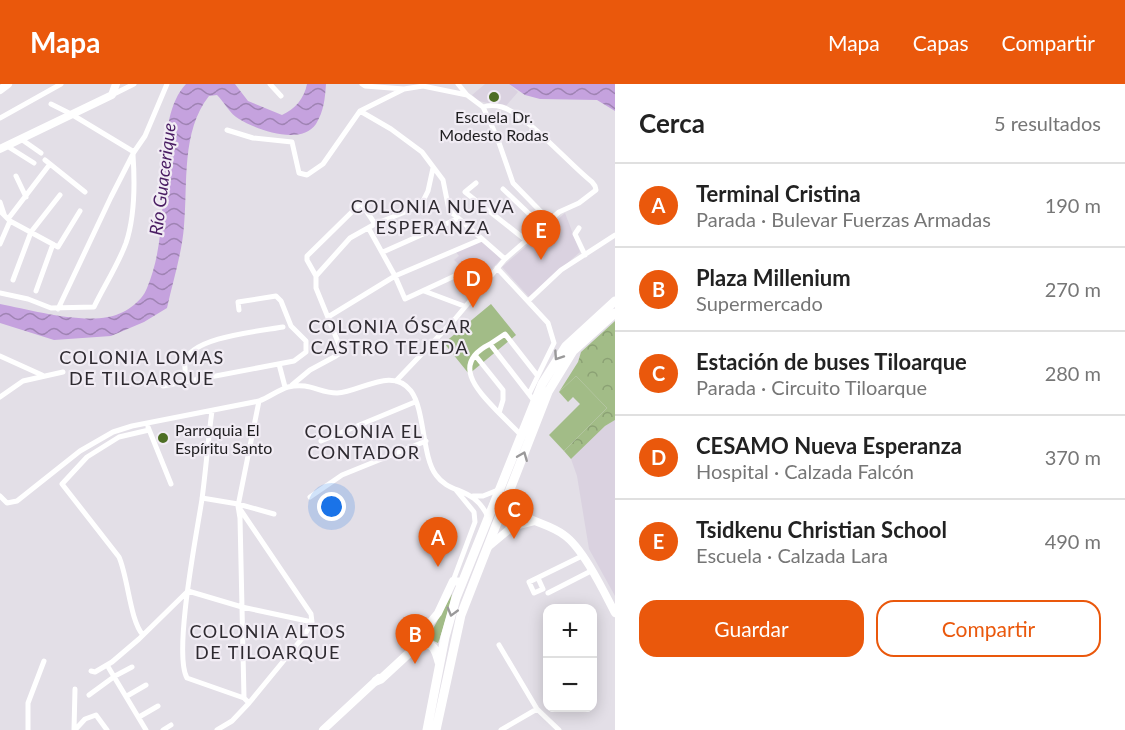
<!DOCTYPE html>
<html lang="es">
<meta charset="utf-8">
<style>
body{margin:0;font-family:Lato,sans-serif;background:#f2f2f2;color:#222}
.controls{position:absolute;right:18px;bottom:18px;display:grid;overflow:hidden;border-radius:12px;box-shadow:0 3px 15px #0003}
.controls button{width:54px;height:54px;display:grid;place-items:center;padding:0;border:0;border-bottom:2px solid #e0e0e0;background:#fff;color:#222;font:30px sans-serif}
.you{position:absolute;left:332px;top:423px;width:21px;height:21px;margin:-15px;border:4px solid #fff;border-radius:50%;background:#1a73e8;box-shadow:0 0 0 9px #1a73e833}
.badge{display:grid;place-items:center;width:39px;height:39px;border-radius:50%;background:#ea580c;color:#fff;font-size:20px;font-weight:700}
.pin{position:absolute;translate:-50% -50px;filter:drop-shadow(0 2px 3px #0008)}
.pin::after{content:'';position:absolute;top:32px;width:21px;height:18px;background:inherit;clip-path:polygon(0 0,100% 0,50% 100%)}
.list{margin:0;padding:0;list-style:none}
h2{display:flex;justify-content:space-between;align-items:center;height:78px;margin:0;padding:0 24px;font-size:26px}
h2 small{font-size:20px;font-weight:400;color:#767676}
.list li{display:grid;grid-template-columns:39px 1fr auto;gap:18px;align-items:center;box-sizing:border-box;height:84px;padding:0 24px;border-top:2px solid #e0e0e0}
.list b{display:block;font-size:22px;white-space:nowrap}
.list p{margin:0;font-size:20px;white-space:nowrap;color:#767676}
.list em{font-size:20px;font-style:normal;color:#767676}
.actions{display:flex;gap:12px;padding:18px 24px}
.actions a{flex:1;padding:14px 0;border:2px solid #ea580c;border-radius:18px;text-align:center;font-size:21px;color:#ea580c}
.actions .main{background:#ea580c;color:#fff}
.map{position:relative;flex:none;width:615px;height:646px;overflow:hidden}
header{display:flex;align-items:center;gap:36px;box-sizing:border-box;height:84px;padding:0 30px;background:#ea580c;color:#fff}
header strong{font-size:28px}
nav{display:flex;gap:33px;margin-inline-start:auto;font-size:21px}
main{display:flex}
aside{flex:1;background:#fff}
.map>svg:first-child{display:block}
.built{fill:#dad2e0}
.grass{fill:#a2bc87}
.forest{fill:url(#forest-crowns)}
.water{fill:url(#water-waves)}
.lines{fill:none;stroke-linecap:round;stroke-linejoin:round}
.street{stroke:#fff;stroke-width:5}
.secondary{stroke:#fff;stroke-width:8}
.highway{stroke:#fff;stroke-width:9}
.oneway{stroke:#9a999a}
.poi-dot{fill:#4d6e24;stroke:#f1ecf4;stroke-width:2}
.labels{text-anchor:middle;dominant-baseline:central;stroke-width:4.5;stroke-linejoin:round;paint-order:stroke}
.poi-label{font-size:16px;fill:#1e1d1f;stroke:#f1ecf4}
.water-label{font-size:18px;font-style:italic;fill:#491c62;stroke:#f1ecf4}
.neighbourhood-label{font-size:18px;letter-spacing:1.5px;fill:#2e2a30;stroke:#f1ecf4}
</style>
<header>
<strong>Mapa</strong>
<nav><a>Mapa</a><a>Capas</a><a>Compartir</a></nav>
</header>
<main>
<div class="map">
<svg width="615" height="646" viewBox="0 0 615 646">
<defs>
<pattern id="forest-crowns" width="20" height="18" patternUnits="userSpaceOnUse" patternTransform="scale(1.5)"><rect width="20" height="18" fill="#a2bc87"/><path d="M2 6a3 3 0 1 1 6 0M12 15a3 3 0 1 1 6 0" fill="none" stroke="#8ba174"/></pattern>
<pattern id="water-waves" width="16" height="10" patternUnits="userSpaceOnUse" patternTransform="scale(1.5)"><rect width="16" height="10" fill="#c5a2de"/><path d="M0 5q4-4 8 0t8 0" fill="none" stroke="#9f83b3"/></pattern>
</defs>
<rect width="100%" height="100%" fill="#e3dfe7"/>
<path class="built" d="M485,0H509L518,8L505,23L479,17L472,11Z
M565,129L580,168L529,213L502,183Z
M481,156L501,175L478,199L454,176L459,172L455,167Z
M615,336V512L589,465L577,392L571,375L605,342Z"/>
<path class="grass" d="M491,220L516,251L469,290L444,259Z
M576,292L607,324L564,367L549,351L580,320L573,313L568,318L559,308Z
M452,510C451,517 441,553 438,559L428,554Z"/>
<path class="forest" d="M615,237V336L605,342L571,375L564,367L607,324L576,292L559,308L578,278L581,268Z"/>
<path class="water" d="M186,0H235L248,17L282,31C295,25 304,15 307,0H326C325,14 324,27 316,40C301,62 257,46 239,35C230,30 224,18 217,11L209,12C181,47 188,100 184,142C182,169 173,197 167,224L144,238L111,252L54,256L0,239V220C31,226 77,239 108,233C123,231 142,218 147,204C164,164 162,116 165,73C166,49 169,18 186,0Z
M509,0H615V27L597,16L540,15L525,11Z"/>
<g class="lines">
<path class="street" d="M270,0L281,12
M362,0L365,2L404,5L423,2L467,11
M458,0L467,11L483,23L497,53L513,99L550,137
M112,11L134,0
M51,20L71,30L134,68
M360,27L391,45L422,68L443,96L449,126L505,175
M0,34L61,0
M227,46L253,54L292,58L299,89L307,91L323,80L360,27L404,5
M21,55L41,69
M7,62L34,79
M45,76L85,108
M16,92L26,113
M476,99L465,108L527,157
M503,105L543,143
M0,118L4,130
M0,127L10,137L58,163L80,127
M8,135L50,80
M579,144L575,150L585,171
M369,145L395,192L405,215L459,190L467,192L480,204
M0,160L10,137
M383,168L457,135
M497,184L548,239L554,259L529,310
M316,192L350,154L375,140L415,124L423,117L428,107L433,84
M13,196L31,148L60,111
M36,207L53,160
M424,207L464,222
M0,209L28,215L51,224L94,223C104,202 118,181 126,159C135,132 135,100 133,71
M528,217L561,186L615,151
M58,225L111,113L134,68L145,52L167,0
M328,233L395,192L482,155
M490,260L505,250L537,291
M475,271L503,306V316L499,329L521,351
M0,272L42,291
M279,280L285,303
M187,297C186,291 184,284 185,278C190,253 261,247 283,243
M396,297L455,235L505,175L559,128L579,119L596,106L595,102L592,98C569,80 526,30 502,23C495,21 489,21 483,23
M292,301L310,286L336,272L339,270L340,263L316,204V192L307,176V172L361,119L375,140
M163,302L294,277L306,268V257L291,242L281,217L276,212L238,218L239,226
M0,313L23,297L63,288
M212,327C208,356 206,385 202,415C197,448 173,569 187,594L244,614
M499,329C478,307 450,280 490,260L535,318
M148,343L171,400
M321,357L415,318
M0,412L7,419L17,417L80,367L113,348L132,342L259,317C268,314 280,305 288,303C310,298 319,309 337,309C361,308 392,282 411,307C425,326 422,373 436,391C450,411 474,402 488,433
M473,412H483L498,406
M310,413L342,391L426,357
M202,414L238,420L274,430
M538,494L543,505L534,509L529,498L582,472
M453,497L475,438L474,428L456,406
M188,507L242,523L312,538
M548,509L591,487
M143,551C130,537 128,493 119,473L62,400L87,373L119,353L149,346
M499,561L537,625L559,646
M107,581L146,646
M91,587L95,588L112,578L139,555L187,508
M89,611L115,592L132,583
M127,612L146,601
M249,619L244,614L240,434L238,422L259,317
M139,633L158,622
M28,646V619L44,577
M74,646L75,605
M75,646L85,635L96,631L107,646
M163,646L171,641
M217,646L232,637L249,619L304,552L312,538L311,530L240,425
M501,646L537,625"/>
<path class="secondary" d="M0,6L8,0
M0,65L112,11L116,0
M510,406C517,441 541,434 564,451C583,464 604,508 615,529
M488,463L512,443L535,437
M411,562L438,529L453,497L462,498
M323,646L379,594"/>
<path class="highway" d="M376,597L381,595L420,559C434,558 436,567 439,578
M427,646L445,553L456,514L542,300L566,262L615,217
M436,646L461,531L548,308L573,267L615,229"/>
</g>
<defs><path id="oneway-chevron" d="M-2-3.5L2.5 0L-2 3.5" fill="none" stroke-width="1.6" stroke-linecap="round" stroke-linejoin="round" transform="scale(1.5)"/></defs>
<g class="oneway">
<use href="#oneway-chevron" transform="translate(558 272) rotate(124)"/>
<use href="#oneway-chevron" transform="translate(523 372) rotate(-68)"/>
<use href="#oneway-chevron" transform="translate(452 528) rotate(106)"/>
</g>
<g class="poi-dot">
<circle cx="494" cy="13" r="6"/>
<circle cx="163" cy="354" r="6"/>
</g>
<g class="labels">
<g class="poi-label">
<text x="494" y="32">Escuela Dr.<tspan x="494" dy="18">Modesto Rodas</tspan></text>
<text x="175" y="345" text-anchor="start">Parroquia El<tspan x="175" dy="18">Espíritu Santo</tspan></text>
</g>
<g class="water-label">
<text transform="translate(162 95) rotate(-83)">Río Guacerique</text>
</g>
<g class="neighbourhood-label">
<text x="433" y="122">COLONIA NUEVA<tspan x="433" dy="21">ESPERANZA</tspan></text>
<text x="390" y="242">COLONIA ÓSCAR<tspan x="390" dy="21">CASTRO TEJEDA</tspan></text>
<text x="142" y="273">COLONIA LOMAS<tspan x="142" dy="21">DE TILOARQUE</tspan></text>
<text x="364" y="347">COLONIA EL<tspan x="364" dy="21">CONTADOR</tspan></text>
<text x="268" y="547">COLONIA ALTOS<tspan x="268" dy="21">DE TILOARQUE</tspan></text>
</g>
</g>
</svg>
<div class="controls">
<button>+</button>
<button>−</button>
</div>
<div class="you"></div>
<div class="pin badge" style="left:438px;top:483px">A</div>
<div class="pin badge" style="left:415px;top:580px">B</div>
<div class="pin badge" style="left:514px;top:455px">C</div>
<div class="pin badge" style="left:473px;top:224px">D</div>
<div class="pin badge" style="left:541px;top:176px">E</div>
</div>
<aside>
<h2>Cerca<small>5 resultados</small></h2>
<ul class="list">
<li><span class="badge">A</span><div><b>Terminal Cristina</b><p>Parada · Bulevar Fuerzas Armadas</p></div><em>190 m</em></li>
<li><span class="badge">B</span><div><b>Plaza Millenium</b><p>Supermercado</p></div><em>270 m</em></li>
<li><span class="badge">C</span><div><b>Estación de buses Tiloarque</b><p>Parada · Circuito Tiloarque</p></div><em>280 m</em></li>
<li><span class="badge">D</span><div><b>CESAMO Nueva Esperanza</b><p>Hospital · Calzada Falcón</p></div><em>370 m</em></li>
<li><span class="badge">E</span><div><b>Tsidkenu Christian School</b><p>Escuela · Calzada Lara</p></div><em>490 m</em></li>
</ul>
<div class="actions"><a class="main">Guardar</a><a>Compartir</a></div>
</aside>
</main>
